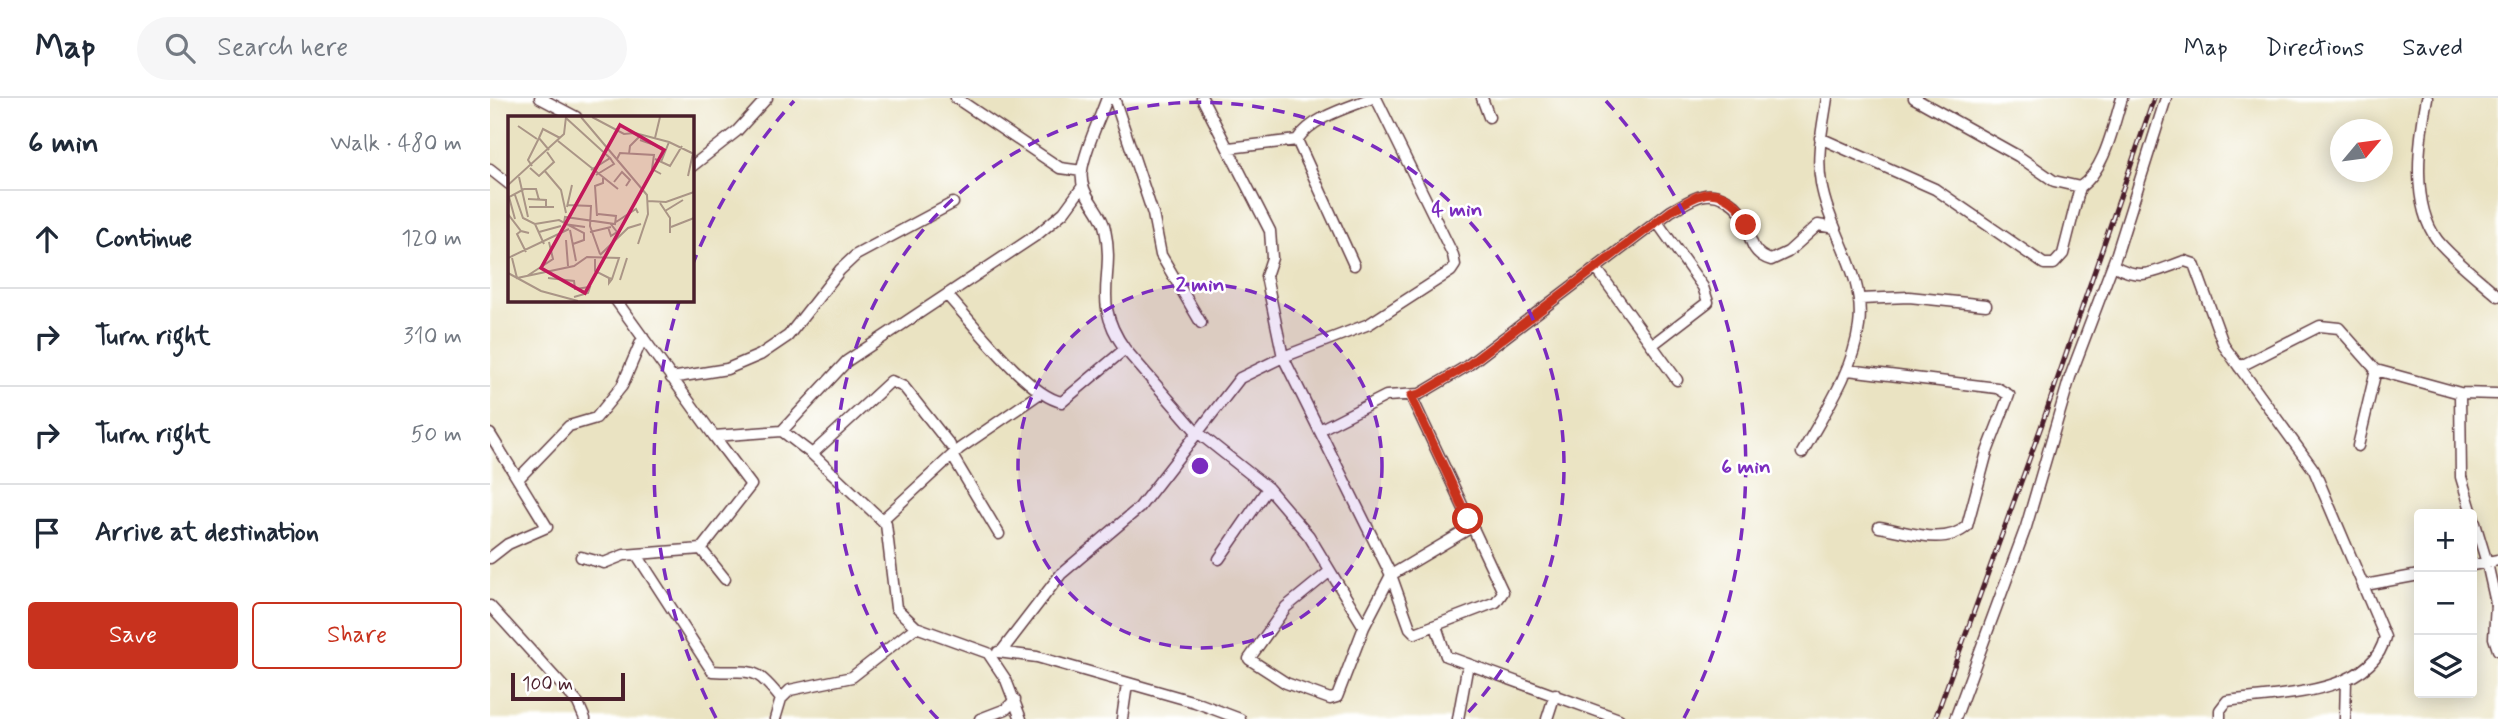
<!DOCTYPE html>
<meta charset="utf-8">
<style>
body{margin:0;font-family:Mynerve,sans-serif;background:#f6f6f7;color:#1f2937}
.controls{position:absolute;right:21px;bottom:21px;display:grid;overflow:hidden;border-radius:7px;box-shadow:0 4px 18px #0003}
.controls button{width:63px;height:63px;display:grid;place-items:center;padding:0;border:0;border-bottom:2px solid #e0e1e3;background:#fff;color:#1f2937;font:35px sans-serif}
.compass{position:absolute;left:1840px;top:21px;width:63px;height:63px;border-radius:50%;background:#fff;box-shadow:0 4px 18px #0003;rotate:61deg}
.scale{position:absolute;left:21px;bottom:18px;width:114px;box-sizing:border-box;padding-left:7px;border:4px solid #4a1f2b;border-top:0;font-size:19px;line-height:24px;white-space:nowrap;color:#4a1f2b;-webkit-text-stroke:5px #fff;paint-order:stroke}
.stop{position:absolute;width:21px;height:21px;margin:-16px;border:5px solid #c8321e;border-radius:50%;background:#fff}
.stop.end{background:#c8321e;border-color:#fff;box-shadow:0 2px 7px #0008}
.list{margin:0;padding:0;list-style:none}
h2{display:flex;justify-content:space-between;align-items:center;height:91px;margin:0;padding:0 28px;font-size:30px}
h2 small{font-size:23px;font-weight:400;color:#747a83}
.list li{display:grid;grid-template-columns:46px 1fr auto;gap:21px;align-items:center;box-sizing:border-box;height:98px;padding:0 28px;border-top:2px solid #e0e1e3}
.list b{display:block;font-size:26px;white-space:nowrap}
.list em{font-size:23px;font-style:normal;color:#747a83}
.actions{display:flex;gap:14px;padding:21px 28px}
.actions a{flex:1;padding:16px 0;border:2px solid #c8321e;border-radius:7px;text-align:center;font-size:24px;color:#c8321e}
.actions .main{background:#c8321e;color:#fff}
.icon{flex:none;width:38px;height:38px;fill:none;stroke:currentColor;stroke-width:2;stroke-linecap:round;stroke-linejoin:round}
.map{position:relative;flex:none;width:2008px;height:621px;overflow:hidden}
header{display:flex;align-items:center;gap:42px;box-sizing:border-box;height:98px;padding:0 35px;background:#fff;border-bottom:2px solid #e0e1e3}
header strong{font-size:33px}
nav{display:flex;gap:38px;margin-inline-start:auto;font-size:24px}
.search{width:490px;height:63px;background:#f6f6f7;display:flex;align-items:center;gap:18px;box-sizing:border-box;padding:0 24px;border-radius:38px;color:#747a83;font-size:26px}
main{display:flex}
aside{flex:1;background:#fff}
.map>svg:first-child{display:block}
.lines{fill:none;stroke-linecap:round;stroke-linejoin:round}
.minor-casing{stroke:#623c42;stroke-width:13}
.minor{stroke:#fff;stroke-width:10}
.rail-casing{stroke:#4a1f2b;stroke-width:5}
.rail{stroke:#fff;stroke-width:2.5;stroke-dasharray:8;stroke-linecap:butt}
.route{stroke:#c8321e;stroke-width:9}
.ring{fill:none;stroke:#7b2cbf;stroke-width:3.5;stroke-dasharray:12 9}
.inset-road{fill:none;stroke:#aa9586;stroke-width:2}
.view{fill:#c2185b;fill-opacity:0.15;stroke:#c2185b;stroke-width:3.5}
.inset-edge{fill:none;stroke:#4a1f2b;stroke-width:3.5}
.centre{fill:#7b2cbf;stroke:#fff;stroke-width:3.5}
.ring-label{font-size:21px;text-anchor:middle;font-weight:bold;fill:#7b2cbf;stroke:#fff;stroke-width:5;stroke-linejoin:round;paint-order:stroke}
</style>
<header>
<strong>Map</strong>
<div class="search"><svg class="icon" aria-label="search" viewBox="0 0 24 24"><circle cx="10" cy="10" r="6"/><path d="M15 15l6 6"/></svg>Search here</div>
<nav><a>Map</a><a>Directions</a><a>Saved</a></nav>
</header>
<main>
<aside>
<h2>6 min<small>Walk · 480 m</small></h2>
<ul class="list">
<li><svg class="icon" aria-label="ahead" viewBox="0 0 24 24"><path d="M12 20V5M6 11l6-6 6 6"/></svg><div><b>Continue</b></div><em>120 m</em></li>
<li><svg class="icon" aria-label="right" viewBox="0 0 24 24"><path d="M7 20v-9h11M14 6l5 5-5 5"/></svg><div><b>Turn right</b></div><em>310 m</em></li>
<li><svg class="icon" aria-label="right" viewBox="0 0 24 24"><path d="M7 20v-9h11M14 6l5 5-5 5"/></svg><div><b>Turn right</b></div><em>50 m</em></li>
<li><svg class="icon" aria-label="arrive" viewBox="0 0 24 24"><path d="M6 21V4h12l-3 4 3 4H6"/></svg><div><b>Arrive at destination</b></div></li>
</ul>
<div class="actions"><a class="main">Save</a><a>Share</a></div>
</aside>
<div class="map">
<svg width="2008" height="621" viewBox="0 0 2008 621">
<rect width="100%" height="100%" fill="#fff"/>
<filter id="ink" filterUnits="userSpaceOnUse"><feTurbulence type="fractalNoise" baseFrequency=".0143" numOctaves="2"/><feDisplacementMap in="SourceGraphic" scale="14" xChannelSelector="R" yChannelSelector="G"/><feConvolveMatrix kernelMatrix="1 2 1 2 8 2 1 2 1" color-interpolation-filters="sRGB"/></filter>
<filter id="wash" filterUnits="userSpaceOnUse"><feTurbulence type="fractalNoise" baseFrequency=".00686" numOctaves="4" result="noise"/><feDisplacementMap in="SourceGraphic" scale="28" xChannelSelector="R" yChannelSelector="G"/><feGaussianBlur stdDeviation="1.57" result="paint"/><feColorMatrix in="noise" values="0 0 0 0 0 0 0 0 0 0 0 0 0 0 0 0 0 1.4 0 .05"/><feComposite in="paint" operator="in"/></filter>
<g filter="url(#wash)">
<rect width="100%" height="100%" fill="#eae3c2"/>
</g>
<g filter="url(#ink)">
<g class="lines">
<defs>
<path id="minor" d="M50,0L86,19
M466,0L570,70L592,73
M624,0L663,116L671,157L711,225
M712,0L780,133L782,160L776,178L793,259L901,477L920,530L925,535L1006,504L1013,494L921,298
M992,0L999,19
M1424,0L1528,58L1564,83L1590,89C1615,72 1623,28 1632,0
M1937,0C1929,42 1920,107 1948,143C1965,163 1988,180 2008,198
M1330,40L1445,91L1554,166H1564L1573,156L1590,89
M807,42L864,167
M739,50L807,42C822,19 857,10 882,0
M201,69L247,33L277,0
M0,71L19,86
M1623,167C1653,185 1666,172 1695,163L1704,166L1734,248L1824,372L1895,539C1882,598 1783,596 1737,603L1730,612V621
M1106,170L1187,282
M457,197C482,224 538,298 572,304L635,251C600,202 626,180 615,131C611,110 588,97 592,72C596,48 609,23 617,0
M125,201L224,338L292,333L322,356L396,426L406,510L426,529L498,555L516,582L531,621
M1370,201L1419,199L1496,207
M1162,247L1218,204L1213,189L1167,124
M635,251L706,333L778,390L819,438L874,529
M1749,269L1830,228L1849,230L1886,272L1970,295L2008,296
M1358,272L1507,290L1519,297L1497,354L1477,428C1454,449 1416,433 1389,429
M181,280L237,271L270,257L298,238L350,172L366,157L463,105
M1970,295L1971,379L1997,465L2006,505L2004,540L2008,552
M829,332L896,298L930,296L977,268L1181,113C1200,103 1214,90 1235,101C1267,116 1249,153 1281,162L1298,154L1328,127L1345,130
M292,333L357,263L548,136L574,114L593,88
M0,336L57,429L18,446L0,460
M224,338L261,387L211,451L235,481
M1868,348L1886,272
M1312,355C1334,315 1363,274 1369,228C1376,177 1339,134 1331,85C1326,57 1333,27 1337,0
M322,356L401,283L414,289L460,347
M463,359L509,436
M28,381L79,328L106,320L132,288L153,239
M392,422L469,351L549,296
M147,457L222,573C264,576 262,565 291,601
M91,459L114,465L134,457L211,451
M729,461L778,390
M1982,467L2008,462
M839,474L796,509L759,561L796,585L840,601L847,599L874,529L901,477L982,429
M1875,487L1929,477
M0,508L88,605L95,621
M946,528L956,558L1129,621
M508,554L547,559L705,604L750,621
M511,554L571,476L649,410L750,280L793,259L879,226L961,173L965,167L963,157L886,0
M285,621L291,601L300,592L362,579L426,529
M490,621L516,611L525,602
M632,621L637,586
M968,621L978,566
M1057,621L1065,596
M1465,621L1536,429L1580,279L1627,155L1676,0
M1855,621L1856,582"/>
</defs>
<use href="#minor" class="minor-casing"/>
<use href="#minor" class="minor"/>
<defs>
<path id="rail" d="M1445,621L1552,326L1664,0"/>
</defs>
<use href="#rail" class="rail-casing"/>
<use href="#rail" class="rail"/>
</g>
</g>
<g class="lines" filter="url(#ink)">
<path class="route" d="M978,421L921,298L930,296L977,268L1181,113C1190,108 1201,100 1211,97C1231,90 1254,108 1256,127"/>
</g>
<circle cx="710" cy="368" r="182" fill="#7b2cbf" fill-opacity=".12"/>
<g class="ring">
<circle cx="710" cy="368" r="182"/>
<path d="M448 621A364 364 0 1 1 972 621"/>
<path d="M226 620A546 546 0 0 1 189 204M202 168A546 546 0 0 1 304 3M1116 3A546 546 0 0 1 1194 620"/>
</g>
<g transform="translate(18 18)">
<rect width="186" height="186" fill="#eae3c2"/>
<path class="inset-road" d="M73,1L139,79L140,98L130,128M84,1L116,18L127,17L161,26L186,38M58,2L102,42L83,54M10,10L29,23M31,22L35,13L52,22M147,22L152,1M132,24L155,32M50,25L110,73M121,38L122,30L133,19M109,43L112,37L146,39L144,53L153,58M147,43L162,50L174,30M153,46L161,26M24,50L20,44L31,22L41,34M22,52L31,60L46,46L39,36M36,54L53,74L58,97M88,59L106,48L102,42M180,60L185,37M11,61L20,101M106,66L114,56L122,64L118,70M0,69L56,18L58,1M7,79L15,102L27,108L36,128M20,83L38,84V91M140,85L158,86L186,76M152,87L162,102V117M59,89L83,90L82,110L92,138M21,91H46M59,91L64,69M157,95L175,84M0,98L13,115L21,117M89,100L87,70L95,67V62M7,103L1,81L16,73H28L31,84M108,106L128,93L130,97M56,107L57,101L107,108L108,100L90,98M27,108L51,104L76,117V124L65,128M56,108L77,111M100,111L103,120L109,116L102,107M163,111L186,102M62,114L68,145M13,115L9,118L18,136M31,116L53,110M82,116L103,111M58,124L60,150M92,139L120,112L133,108M0,142L61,113M4,142L9,162L66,150L79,141L111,142L104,163L101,167V162L104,163M87,143V155L101,162M0,157L33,175L70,185M19,160L45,143L41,126M40,162L66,165L67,173L82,171L80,177L66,181M112,164L119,142"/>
<path class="view" d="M112,9L156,34L77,177L33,152Z"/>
<rect width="186" height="186" class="inset-edge"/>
</g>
<circle cx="710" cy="368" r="10" class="centre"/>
<g class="ring-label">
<text x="967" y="118">4 min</text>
<text x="710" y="193">2 min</text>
<text x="1256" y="375">6 min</text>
</g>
</svg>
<div class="controls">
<button>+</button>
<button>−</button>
<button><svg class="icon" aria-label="layers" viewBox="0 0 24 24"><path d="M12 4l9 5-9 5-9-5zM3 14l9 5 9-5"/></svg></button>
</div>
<svg class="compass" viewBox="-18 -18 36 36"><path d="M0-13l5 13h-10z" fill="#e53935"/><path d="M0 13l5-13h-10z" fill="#747a83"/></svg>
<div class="scale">100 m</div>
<div class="stop" style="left:978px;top:421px"></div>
<div class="stop end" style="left:1256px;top:127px"></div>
</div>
</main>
